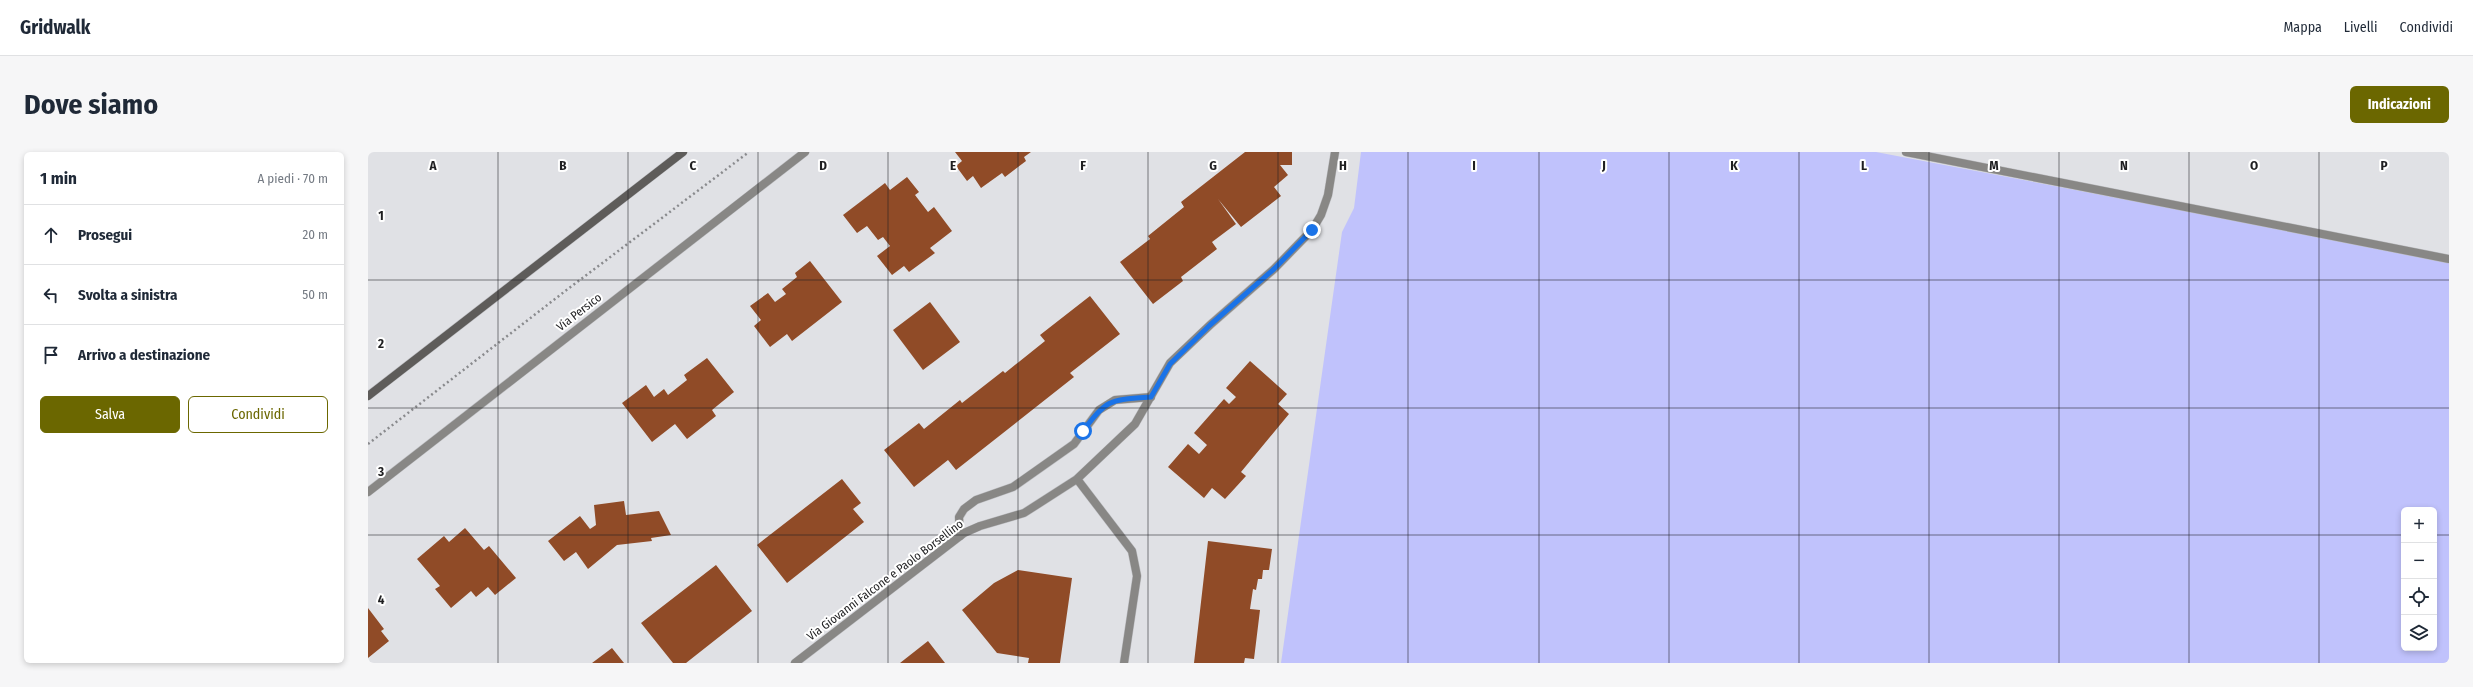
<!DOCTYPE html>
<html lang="it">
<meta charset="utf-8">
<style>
body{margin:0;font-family:"Fira Sans Condensed",sans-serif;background:#f6f6f7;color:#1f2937}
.controls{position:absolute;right:12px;bottom:12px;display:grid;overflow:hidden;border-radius:6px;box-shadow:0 2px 6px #0003}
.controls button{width:36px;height:36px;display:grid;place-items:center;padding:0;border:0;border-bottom:1px solid #e0e1e3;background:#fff;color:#1f2937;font:20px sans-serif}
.stop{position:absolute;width:12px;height:12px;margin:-9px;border:3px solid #1a73e8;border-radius:50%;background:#fff}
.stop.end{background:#1a73e8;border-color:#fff;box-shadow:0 1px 4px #0008}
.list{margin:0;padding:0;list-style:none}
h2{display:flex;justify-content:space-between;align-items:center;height:52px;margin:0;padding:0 16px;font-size:17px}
h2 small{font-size:13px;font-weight:400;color:#747a83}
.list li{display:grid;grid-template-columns:26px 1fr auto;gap:12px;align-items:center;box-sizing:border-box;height:60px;padding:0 16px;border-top:1px solid #e0e1e3}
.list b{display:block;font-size:15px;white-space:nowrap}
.list em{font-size:13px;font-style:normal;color:#747a83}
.actions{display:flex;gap:8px;padding:12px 16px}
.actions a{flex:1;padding:9px 0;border:1px solid #6b6700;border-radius:6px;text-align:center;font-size:14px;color:#6b6700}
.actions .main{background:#6b6700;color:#fff}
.icon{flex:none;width:22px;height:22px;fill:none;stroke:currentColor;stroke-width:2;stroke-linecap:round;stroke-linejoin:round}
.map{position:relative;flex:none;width:2081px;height:511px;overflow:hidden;border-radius:6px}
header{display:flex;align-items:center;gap:24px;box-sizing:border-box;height:56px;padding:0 20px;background:#fff;border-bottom:1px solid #e0e1e3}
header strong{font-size:19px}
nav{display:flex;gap:22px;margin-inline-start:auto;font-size:14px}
.intro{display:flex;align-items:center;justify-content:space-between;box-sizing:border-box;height:96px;padding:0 24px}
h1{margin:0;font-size:28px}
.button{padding:10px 18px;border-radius:6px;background:#6b6700;color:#fff;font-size:14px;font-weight:700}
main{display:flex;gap:24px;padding:0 24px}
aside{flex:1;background:#fff;border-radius:6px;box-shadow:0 2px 6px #0003}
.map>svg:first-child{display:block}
.green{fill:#c0c2fc;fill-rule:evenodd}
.building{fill:#904b27}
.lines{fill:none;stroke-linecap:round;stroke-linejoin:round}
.lane-casing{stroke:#bdbec2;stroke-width:9}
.street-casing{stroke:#bdbec2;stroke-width:9}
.secondary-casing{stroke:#bdbec2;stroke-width:9}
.path{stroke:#898a8d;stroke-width:2.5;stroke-dasharray:2 3;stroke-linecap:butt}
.lane{stroke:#888785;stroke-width:8}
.street{stroke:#888785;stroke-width:8}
.secondary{stroke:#5e5c5a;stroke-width:8}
.route{stroke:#1a73e8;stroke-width:5}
.grid{fill:none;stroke:#1f1f21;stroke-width:1;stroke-opacity:0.55}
.labels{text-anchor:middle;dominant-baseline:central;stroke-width:4;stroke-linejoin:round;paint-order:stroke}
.street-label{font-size:12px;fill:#1f1f21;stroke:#fff}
.grid-label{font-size:13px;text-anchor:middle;font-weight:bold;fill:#1f1f21;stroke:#fff;stroke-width:4;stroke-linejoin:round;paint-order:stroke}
</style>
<header>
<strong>Gridwalk</strong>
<nav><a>Mappa</a><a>Livelli</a><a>Condividi</a></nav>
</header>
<div class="intro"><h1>Dove siamo</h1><a class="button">Indicazioni</a></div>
<main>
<aside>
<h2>1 min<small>A piedi · 70 m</small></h2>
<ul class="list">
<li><svg class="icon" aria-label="ahead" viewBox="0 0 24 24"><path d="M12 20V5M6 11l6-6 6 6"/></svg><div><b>Prosegui</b></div><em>20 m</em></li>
<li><svg class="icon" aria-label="left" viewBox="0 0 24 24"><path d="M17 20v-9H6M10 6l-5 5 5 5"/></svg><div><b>Svolta a sinistra</b></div><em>50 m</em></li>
<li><svg class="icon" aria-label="arrive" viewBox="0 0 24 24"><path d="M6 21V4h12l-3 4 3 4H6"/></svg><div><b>Arrivo a destinazione</b></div></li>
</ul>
<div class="actions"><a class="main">Salva</a><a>Condividi</a></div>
</aside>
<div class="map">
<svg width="2081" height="511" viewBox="0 0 2081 511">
<rect width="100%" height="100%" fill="#e0e1e5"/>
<path class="green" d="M993,0H1508L2081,109V511H913L974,80L986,56ZM2036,358H2066V496H2036Z"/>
<path class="building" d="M587,0H663L656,5L658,9L637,25L634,21L613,36L605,24L599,29L588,14L594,9Z
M877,0H924V13H912L920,23L906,35L913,44L873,75L850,47L868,72L844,90L849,97L813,125L815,129L785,152L752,110L782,87L780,84L816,55L813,50Z
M539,25L551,40L547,43L560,60L566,55L584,79L562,96L567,101L541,120L536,114L524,123L509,104L522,94L515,85L510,88L499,74L489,81L475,63L517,31L522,38Z
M442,109L474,150L424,189L419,182L402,195L386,174L393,168L382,154L400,141L407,150L418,142L414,137L429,125L427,121Z
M722,144L752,182L702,221L706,225L588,318L580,308L546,335L516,298L551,271L556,277L592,248L594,251L635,219L637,221L677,189L672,183Z
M562,150L592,190L555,218L525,178Z
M339,206L366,240L344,258L348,264L319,287L307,272L284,290L254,251L278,233L286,245L296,237L300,243L319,228L316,223Z
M882,209L919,242L910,252L921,262L873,320L878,324L857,347L844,336L836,346L800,315L820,292L831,302L839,293L826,281L856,247L861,252L868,245L858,236Z
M474,327L493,351L485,357L496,370L419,431L389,393Z
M256,349L258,363L291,359L303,383L283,386L284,389L249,393L220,417L208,400L196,409L180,389L212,364L222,377L228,373L226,353Z
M97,376L116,398L121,394L148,426L127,443L120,435L108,445L103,439L83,456L67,437L72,434L49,407L76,384L81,390Z
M840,389L904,397L901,418H895L894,427H890L888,438L885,437L882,457L892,458L886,507L877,506L876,511H826Z
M348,413L384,459L318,511H305L273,471Z
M650,418L704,426L692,511H660L661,506L629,501L594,458L626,431Z
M0,456L16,477L13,479L21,489L0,506Z
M560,489L577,511H532Z
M244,496L256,511H224Z"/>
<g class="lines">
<defs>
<path id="lane" d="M0,340L437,0
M592,384L591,365L596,357L608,348L645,335L706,292L731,258L747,248L783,245"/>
<path id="street" d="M1538,0L2081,107
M709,327L764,399L769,424L756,511
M427,511L596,381L612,374L656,361L709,327L767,272L802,211L842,173L906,117L944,78L953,63L960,43L967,0"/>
<path id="secondary" d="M0,244L315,0"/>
</defs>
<use href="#lane" class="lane-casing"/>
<use href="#street" class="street-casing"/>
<use href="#secondary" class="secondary-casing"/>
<path class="path" d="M0,292L196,140L381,0"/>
<use href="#lane" class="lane"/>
<use href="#street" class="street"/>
<use href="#secondary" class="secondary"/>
</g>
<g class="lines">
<path class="route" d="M715,279C740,246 742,248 783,245L802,212L842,173L906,117L944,78"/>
</g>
<path class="grid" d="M130,0V511M260,0V511M390,0V511M520,0V511M650,0V511M780,0V511M910,0V511M1040,0V511M1171,0V511M1301,0V511M1431,0V511M1561,0V511M1691,0V511M1821,0V511M1951,0V511M0,128H2081M0,256H2081M0,383H2036M2066,383H2081"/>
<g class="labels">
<g class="street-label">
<text transform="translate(211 160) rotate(-38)">Via Persico</text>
<text transform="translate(517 428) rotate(-37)">Via Giovanni Falcone e Paolo Borsellino</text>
</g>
</g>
<g class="grid-label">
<text x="65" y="18">A</text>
<text x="195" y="18">B</text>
<text x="325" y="18">C</text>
<text x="455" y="18">D</text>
<text x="585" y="18">E</text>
<text x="715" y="18">F</text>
<text x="845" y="18">G</text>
<text x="975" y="18">H</text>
<text x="1106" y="18">I</text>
<text x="1236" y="18">J</text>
<text x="1366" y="18">K</text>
<text x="1496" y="18">L</text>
<text x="1626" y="18">M</text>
<text x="1756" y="18">N</text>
<text x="1886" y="18">O</text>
<text x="2016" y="18">P</text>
<text x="13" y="68">1</text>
<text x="13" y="196">2</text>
<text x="13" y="324">3</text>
<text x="13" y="452">4</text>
</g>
</svg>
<div class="controls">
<button>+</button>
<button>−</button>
<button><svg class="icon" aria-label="locate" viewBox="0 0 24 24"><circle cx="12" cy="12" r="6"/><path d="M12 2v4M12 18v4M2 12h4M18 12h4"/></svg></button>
<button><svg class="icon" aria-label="layers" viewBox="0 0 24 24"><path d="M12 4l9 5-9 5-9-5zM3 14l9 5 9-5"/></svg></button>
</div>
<div class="stop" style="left:715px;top:279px"></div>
<div class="stop end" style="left:944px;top:78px"></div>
</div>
</main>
